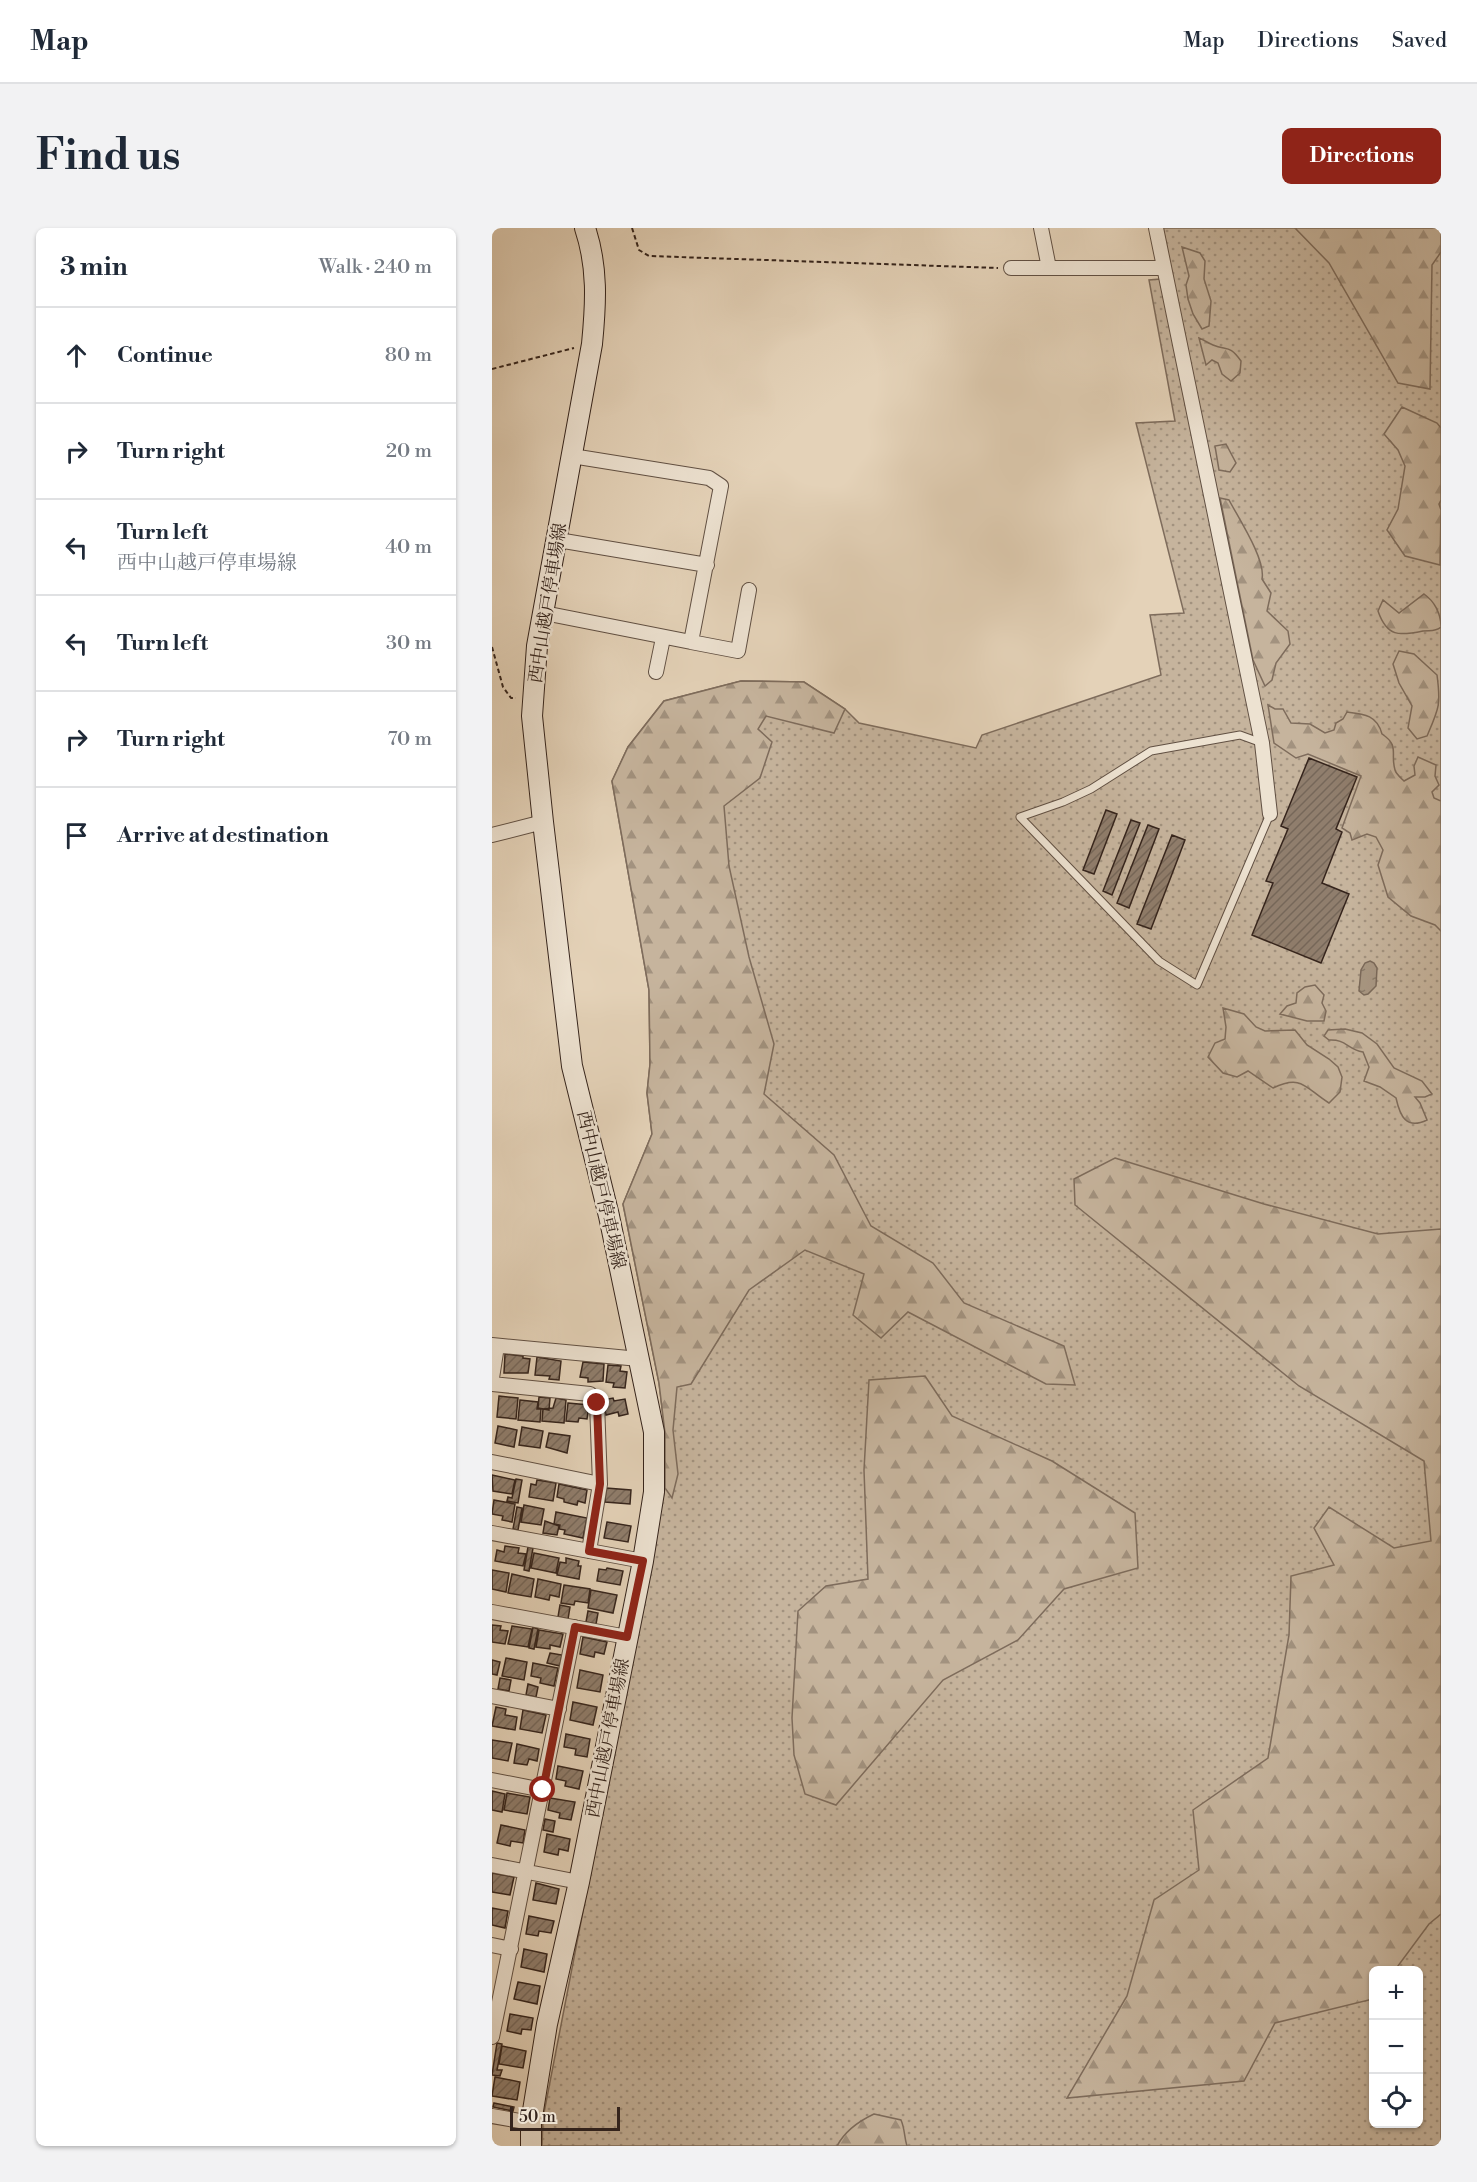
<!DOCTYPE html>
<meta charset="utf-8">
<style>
body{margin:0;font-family:"Libre Bodoni","Noto Serif JP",serif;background:#f2f2f3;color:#1f2937}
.controls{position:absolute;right:18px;bottom:18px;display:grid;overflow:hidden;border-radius:9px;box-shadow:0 2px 4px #0004}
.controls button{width:54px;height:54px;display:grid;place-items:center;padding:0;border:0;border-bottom:2px solid #e0e1e3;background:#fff;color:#1f2937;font:30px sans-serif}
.scale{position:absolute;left:18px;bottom:15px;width:110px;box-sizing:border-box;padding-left:6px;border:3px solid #35241c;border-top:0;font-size:16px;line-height:21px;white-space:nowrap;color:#35241c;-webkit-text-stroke:4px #ede2d1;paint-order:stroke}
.stop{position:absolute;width:18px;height:18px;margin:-14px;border:4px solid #8f2418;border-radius:50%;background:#fff}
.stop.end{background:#8f2418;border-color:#fff;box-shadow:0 2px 6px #0008}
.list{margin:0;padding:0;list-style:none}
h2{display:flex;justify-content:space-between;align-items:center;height:78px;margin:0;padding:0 24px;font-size:26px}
h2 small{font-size:20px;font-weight:400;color:#747a83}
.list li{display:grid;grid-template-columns:39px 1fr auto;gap:18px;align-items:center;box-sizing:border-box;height:96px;padding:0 24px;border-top:2px solid #e0e1e3}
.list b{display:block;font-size:22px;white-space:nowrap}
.list p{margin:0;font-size:20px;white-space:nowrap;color:#747a83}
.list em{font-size:20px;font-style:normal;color:#747a83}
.icon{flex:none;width:33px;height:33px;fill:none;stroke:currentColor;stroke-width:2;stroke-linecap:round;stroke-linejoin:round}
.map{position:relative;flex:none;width:949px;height:1918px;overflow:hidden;border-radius:9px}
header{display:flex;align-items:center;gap:36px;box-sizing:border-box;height:84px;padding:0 30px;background:#fff;border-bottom:2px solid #e0e1e3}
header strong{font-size:28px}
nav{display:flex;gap:33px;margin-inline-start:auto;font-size:21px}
.intro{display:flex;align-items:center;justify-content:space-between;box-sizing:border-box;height:144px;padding:0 36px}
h1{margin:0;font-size:42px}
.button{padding:15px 27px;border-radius:9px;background:#8f2418;color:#fff;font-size:21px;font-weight:700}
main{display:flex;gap:36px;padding:0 36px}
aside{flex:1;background:#fff;border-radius:9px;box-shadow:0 2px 4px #0004}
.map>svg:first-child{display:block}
.grass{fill:url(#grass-dots);stroke:#7e6c5c;stroke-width:1.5;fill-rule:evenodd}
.forest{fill:url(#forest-firs);stroke:#7e6c5c;stroke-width:1.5}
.water{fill:url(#water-ripples);stroke:#7a695a;stroke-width:1.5}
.building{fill:url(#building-hatch);stroke:#35241c;stroke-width:1.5}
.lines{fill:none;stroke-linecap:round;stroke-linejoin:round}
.service-casing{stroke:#615043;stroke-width:9}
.minor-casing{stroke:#615043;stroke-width:16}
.secondary-casing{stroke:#35241c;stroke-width:22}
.path{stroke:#35241c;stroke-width:2;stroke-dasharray:4.5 3;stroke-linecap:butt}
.service{stroke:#ede2d1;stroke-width:7}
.minor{stroke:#ede2d1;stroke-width:14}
.secondary{stroke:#ede2d1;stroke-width:20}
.route{stroke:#8f2418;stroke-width:8}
.labels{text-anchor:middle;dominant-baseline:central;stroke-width:5;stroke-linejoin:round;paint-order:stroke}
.street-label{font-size:18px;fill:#35241c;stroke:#ede2d1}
</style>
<header>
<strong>Map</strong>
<nav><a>Map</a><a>Directions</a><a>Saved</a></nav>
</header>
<div class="intro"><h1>Find us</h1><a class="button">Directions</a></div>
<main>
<aside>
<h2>3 min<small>Walk · 240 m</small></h2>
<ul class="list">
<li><svg class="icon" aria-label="ahead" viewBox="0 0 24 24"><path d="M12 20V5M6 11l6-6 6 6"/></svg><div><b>Continue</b></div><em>80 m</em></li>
<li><svg class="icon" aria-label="right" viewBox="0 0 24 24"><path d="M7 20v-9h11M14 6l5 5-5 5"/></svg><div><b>Turn right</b></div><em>20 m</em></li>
<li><svg class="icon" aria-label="left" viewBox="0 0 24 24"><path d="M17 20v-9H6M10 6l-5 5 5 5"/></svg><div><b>Turn left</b><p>西中山越戸停車場線</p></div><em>40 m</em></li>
<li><svg class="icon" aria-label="left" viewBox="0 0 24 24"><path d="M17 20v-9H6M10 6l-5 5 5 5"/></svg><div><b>Turn left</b></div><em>30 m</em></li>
<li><svg class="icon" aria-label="right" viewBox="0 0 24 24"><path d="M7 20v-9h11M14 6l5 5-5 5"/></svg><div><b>Turn right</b></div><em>70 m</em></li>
<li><svg class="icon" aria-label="arrive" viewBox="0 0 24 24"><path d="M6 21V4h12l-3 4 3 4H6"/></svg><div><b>Arrive at destination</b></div></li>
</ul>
</aside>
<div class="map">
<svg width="949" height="1918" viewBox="0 0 949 1918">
<defs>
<pattern id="grass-dots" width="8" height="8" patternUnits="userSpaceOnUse" patternTransform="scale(1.5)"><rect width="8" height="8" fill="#c6b49d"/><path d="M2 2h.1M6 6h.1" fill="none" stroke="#a2927f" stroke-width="1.8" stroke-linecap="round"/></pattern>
<pattern id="forest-firs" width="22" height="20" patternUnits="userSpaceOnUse" patternTransform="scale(1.5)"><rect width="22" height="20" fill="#c6b49d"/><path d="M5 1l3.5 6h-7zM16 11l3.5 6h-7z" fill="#a2927f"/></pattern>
<pattern id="water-ripples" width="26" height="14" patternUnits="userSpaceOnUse" patternTransform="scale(1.5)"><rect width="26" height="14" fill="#a89783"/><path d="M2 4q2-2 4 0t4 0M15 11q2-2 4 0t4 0" fill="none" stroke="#8a7b6a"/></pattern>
<pattern id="building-hatch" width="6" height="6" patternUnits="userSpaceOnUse" patternTransform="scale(1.5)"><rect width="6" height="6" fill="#907e6d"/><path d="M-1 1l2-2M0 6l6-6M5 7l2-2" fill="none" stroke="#766759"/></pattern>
</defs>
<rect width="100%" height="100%" fill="#e4d2b8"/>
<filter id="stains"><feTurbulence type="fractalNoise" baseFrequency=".00333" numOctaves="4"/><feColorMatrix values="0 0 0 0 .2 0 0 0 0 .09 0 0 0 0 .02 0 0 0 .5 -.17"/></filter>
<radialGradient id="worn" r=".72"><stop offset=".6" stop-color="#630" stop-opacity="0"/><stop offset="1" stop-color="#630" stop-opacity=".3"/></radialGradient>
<path class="grass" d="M671,0H949V1918H50L51,1890L173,1260V1205L167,1155L131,976L160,906L155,865L158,836L157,762L120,553L136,519L172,473L249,453L312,454L353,481L367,495L484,520L490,507L669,447L658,387L692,385L644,195L683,193L657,52L681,50ZM882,1742H926V1896H882Z"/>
<path class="forest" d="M803,0H949V24L940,37L938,161L906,155L837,35Z
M690,19L708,25L713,33L712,51L719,73L717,98L710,101L701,86L696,71L694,57L697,48Z
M707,110C712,112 716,115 721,117C735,123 737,116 749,133L748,145L739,153L730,146L726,135L720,132L714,137Z
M910,179L945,195L949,200V272L947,276L949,282L948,337L913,328L895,302L906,281L913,238L906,222L892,206Z
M734,216L744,235L738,244L727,242L723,218Z
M728,270L737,272C747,291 774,332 770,351L779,365L775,383L796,403L798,416L784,435L780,452L773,458L761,432Z
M932,366C942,373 949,385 949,399C943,404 938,402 931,403C907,408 895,409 886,383L891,372L907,385Z
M907,423L922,426L945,447C949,477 947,480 935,508L925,511L916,500L920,478L907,455L901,436Z
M249,453L312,454L353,481L342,505L274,488L266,501L280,514L268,550L232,578L237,638L257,729L282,816L272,866L342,927L379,998L441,1035L472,1075L572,1118L583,1157L554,1156L416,1084L389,1110L361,1087L372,1046L313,1022L257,1062L199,1156L185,1159L181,1202L186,1246L180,1270L173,1260V1205L167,1155L131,976L160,906L155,865L158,836L157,762L120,553L136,519L172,473Z
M776,477L783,481H791L799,495L818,496L833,505L842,502L844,495L851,491L855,484C872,486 885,487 890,506C908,518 898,525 903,542C904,546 909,550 912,553L923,547L922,538L926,529L944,537L943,548L947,557L940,564L942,570L949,573V703L943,697L919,688L896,669L886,637L891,622L884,609L875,606L860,612L858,605L850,600L869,548L816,526L804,530L782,515Z
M823,757L832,767L830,775L834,783L832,793H815L788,786L795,778L804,775L805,765L813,759Z
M731,780L752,786L764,799L773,803L803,802L815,817L837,831L846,839L850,849L848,864L837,875C813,860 810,846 781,860L756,843L745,849L731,845L716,829L723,815L733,811L734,799Z
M853,801L870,805L885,816L902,840L930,853L940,866L933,869H923L928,875L935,892C914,902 908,888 904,870L888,859L872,853L877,839L871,824C855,821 854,811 837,812L832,808L836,802Z
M623,930L772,976L886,1006L949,1001V1686L937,1696L903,1742H882L881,1771L783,1795L752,1853L575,1870L635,1768L662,1672L707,1642L701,1582L776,1530L797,1407L799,1348L842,1337L822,1300L837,1279L902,1320L939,1313L932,1233L807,1158L583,977L582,951Z
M433,1148L460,1188L560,1233L643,1285L646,1340L572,1361L526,1412L451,1452L344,1577L313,1566L302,1527L300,1490L306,1383L334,1358L376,1351L372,1242L377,1152Z
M382,1886L409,1892C413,1901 412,1909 415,1918H345C353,1903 367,1893 382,1886Z"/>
<path class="water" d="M878,733L882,735L885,740L884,758L876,766L872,767L867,763L869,742L873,735Z"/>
<path class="building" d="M817,530L865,549L844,601L850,604L830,655L857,666L829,735L760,707L781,655L774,653L796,601L789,598Z
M614,582L625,586L602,646L591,642Z
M639,592L648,595L620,667L611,663Z
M656,597L667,601L637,680L625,675Z
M680,607L693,612L659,701L645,696Z
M13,1126L31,1128V1130L38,1131L36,1145H12Z
M45,1129L69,1133L67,1152L57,1151L58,1148L43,1147Z
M91,1134L112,1136L111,1153L96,1154V1150L88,1149Z
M116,1137L129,1138L128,1143L135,1144L133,1160L121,1159L122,1155L114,1154Z
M7,1168L26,1170L24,1191L5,1189Z
M47,1169L58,1170L57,1182L46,1180Z
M64,1170L74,1172L72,1195L50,1193L51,1181L61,1180Z
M121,1170L122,1173L133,1171L136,1186L127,1188L126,1184L114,1187L111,1172Z
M28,1172L46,1174L45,1181H49L48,1194L26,1192Z
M76,1175L97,1177L95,1191L87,1190L86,1194L74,1193Z
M6,1198L25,1202L22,1219L3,1215Z
M30,1199L51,1203L48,1220L27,1217Z
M57,1205L78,1208L75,1225L54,1219Z
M0,1247L23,1252L20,1266L1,1263Z
M24,1251L30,1252L26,1275L15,1273L16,1269L20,1270Z
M45,1252L64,1255L61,1273L37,1269L39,1256L44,1257Z
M67,1256L95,1262L93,1275L86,1273L85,1277L72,1274V1271L65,1269Z
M114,1260L139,1262L138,1276L113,1274Z
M2,1272L23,1276L20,1294L10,1292L11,1288L0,1286Z
M32,1277L52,1281L49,1297L29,1294Z
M25,1279L30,1280L26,1302L21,1301Z
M64,1284L95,1290L91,1310L72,1306L73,1302L67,1301L68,1297L62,1296Z
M53,1293L67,1298L65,1307L51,1305Z
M115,1294L139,1298L136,1314L112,1310Z
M13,1318L27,1320L26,1325L34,1326L31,1338L3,1333L5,1322L12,1324Z
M36,1319L41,1320L37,1343L32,1342Z
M42,1325L67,1330L64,1345L39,1340Z
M74,1330L87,1333L86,1338H89L87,1351L65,1347L68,1334L74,1335Z
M115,1340L131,1343L128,1357L105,1353L107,1341L114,1342Z
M0,1342L17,1345L14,1364L0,1361Z
M20,1346L42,1351L39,1369L16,1365Z
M46,1351L69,1356L67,1369L58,1367L57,1372L43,1369Z
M72,1357L98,1361L96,1375L83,1373L82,1377L69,1375Z
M99,1362L125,1367L121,1385L96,1380Z
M68,1377L78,1379L76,1391L66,1389Z
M96,1383L106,1385L104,1396L94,1394Z
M0,1397L9,1398L8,1402L16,1403L13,1416L0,1414Z
M20,1398L40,1401L36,1419L16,1416Z
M41,1399L46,1401L42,1421L37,1420Z
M47,1402L71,1406L68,1419L58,1417V1421L44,1419Z
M91,1409L115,1414L112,1426L103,1424L102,1429L88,1426Z
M58,1425L70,1427L68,1438L55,1435Z
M14,1430L35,1434L32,1452L10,1448Z
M0,1432L8,1434L5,1447L0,1446Z
M41,1435L66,1440L62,1458L48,1455L49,1450L39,1448Z
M88,1442L111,1447L108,1464L85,1460Z
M8,1450L19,1452L17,1463L6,1461Z
M36,1456L46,1459L44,1469L34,1467Z
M81,1474L105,1479L101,1497L78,1492Z
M4,1479L14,1481L13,1487L25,1489L23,1502L0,1498Z
M31,1482L54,1487L50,1505L28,1501Z
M74,1506L98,1511L95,1529L83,1527L84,1521L72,1519Z
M0,1512L20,1515L16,1533L0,1530Z
M25,1516L47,1521L45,1533L37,1531L35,1537L22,1535Z
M66,1538L91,1543L87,1561L73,1558L74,1553L64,1551Z
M0,1563L13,1566L10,1584L0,1582Z
M15,1565L38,1569L35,1586L12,1582Z
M58,1570L83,1574L79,1592L67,1590L68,1585L56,1582Z
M53,1591L63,1593L61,1604L51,1602Z
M9,1597L33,1602L31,1615L19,1613L18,1618L5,1615Z
M55,1606L78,1611L76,1623L67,1621L66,1627L52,1624Z
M0,1645L22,1649L18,1667L0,1664Z
M44,1655L67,1661L64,1676L41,1672Z
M0,1680L16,1683L13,1700L0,1697Z
M37,1688L62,1693L59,1705L47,1703L46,1708L34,1706Z
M32,1721L55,1726L52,1744L29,1739Z
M26,1754L48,1758L45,1776L22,1771Z
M18,1786L41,1790L39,1802L30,1801L29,1806L15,1803Z
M5,1815L10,1816L5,1842H10L8,1848L0,1847Z
M10,1818L34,1823L31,1840L7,1836Z
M3,1849L28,1854L25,1872L0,1868Z
M2,1875L22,1879L21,1883L1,1879Z"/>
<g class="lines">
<defs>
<path id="service" d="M770,515L748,507L659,523L599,561L571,574L528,589L667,733L705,757L778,586"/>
<path id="minor" d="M549,0L557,40
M664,0L770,515L778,586
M519,40H672
M66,312L215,337
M52,385L199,414L229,258L217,250L80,228
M199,414L246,423L257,362
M164,444L171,410
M0,607L51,594
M0,1117L147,1131
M0,1150L5,1118
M0,1156L98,1166L105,1175L108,1256L97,1323
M0,1234L108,1256
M0,1305L151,1333
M0,1384L135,1409
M0,1468L67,1481
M0,1552L51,1562
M0,1637L87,1654
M0,1717L19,1721
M0,1809L83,1399
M0,1888L39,1895"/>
<path id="secondary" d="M39,1918V1895L55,1796L87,1654L151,1333L162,1264V1204L117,988L80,838L51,594L40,488L45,418L100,116C104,75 106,39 93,0"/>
</defs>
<use href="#service" class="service-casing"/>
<use href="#minor" class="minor-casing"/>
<use href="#secondary" class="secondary-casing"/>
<path class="path" d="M140,0L147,22L157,28L506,40
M0,141L82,120
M0,419L11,459L19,470H24"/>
<use href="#service" class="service"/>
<use href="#minor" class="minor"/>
<use href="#secondary" class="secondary"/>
</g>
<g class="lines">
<path class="route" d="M51,1562L83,1399L135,1409L151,1333L97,1323L108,1256L105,1175"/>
</g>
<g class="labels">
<g class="street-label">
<text transform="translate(56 375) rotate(-81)">西中山越戸停車場線</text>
<text transform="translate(109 962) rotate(77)">西中山越戸停車場線</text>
<text transform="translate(116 1510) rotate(-79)">西中山越戸停車場線</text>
</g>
</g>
<rect width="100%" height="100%" filter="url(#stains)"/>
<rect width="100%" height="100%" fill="url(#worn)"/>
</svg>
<div class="controls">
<button>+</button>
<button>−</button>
<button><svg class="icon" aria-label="locate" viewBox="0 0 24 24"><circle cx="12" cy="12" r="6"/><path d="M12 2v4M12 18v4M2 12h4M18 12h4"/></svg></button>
</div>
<div class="scale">50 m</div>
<div class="stop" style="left:51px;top:1562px"></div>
<div class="stop end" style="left:105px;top:1175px"></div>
</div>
</main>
